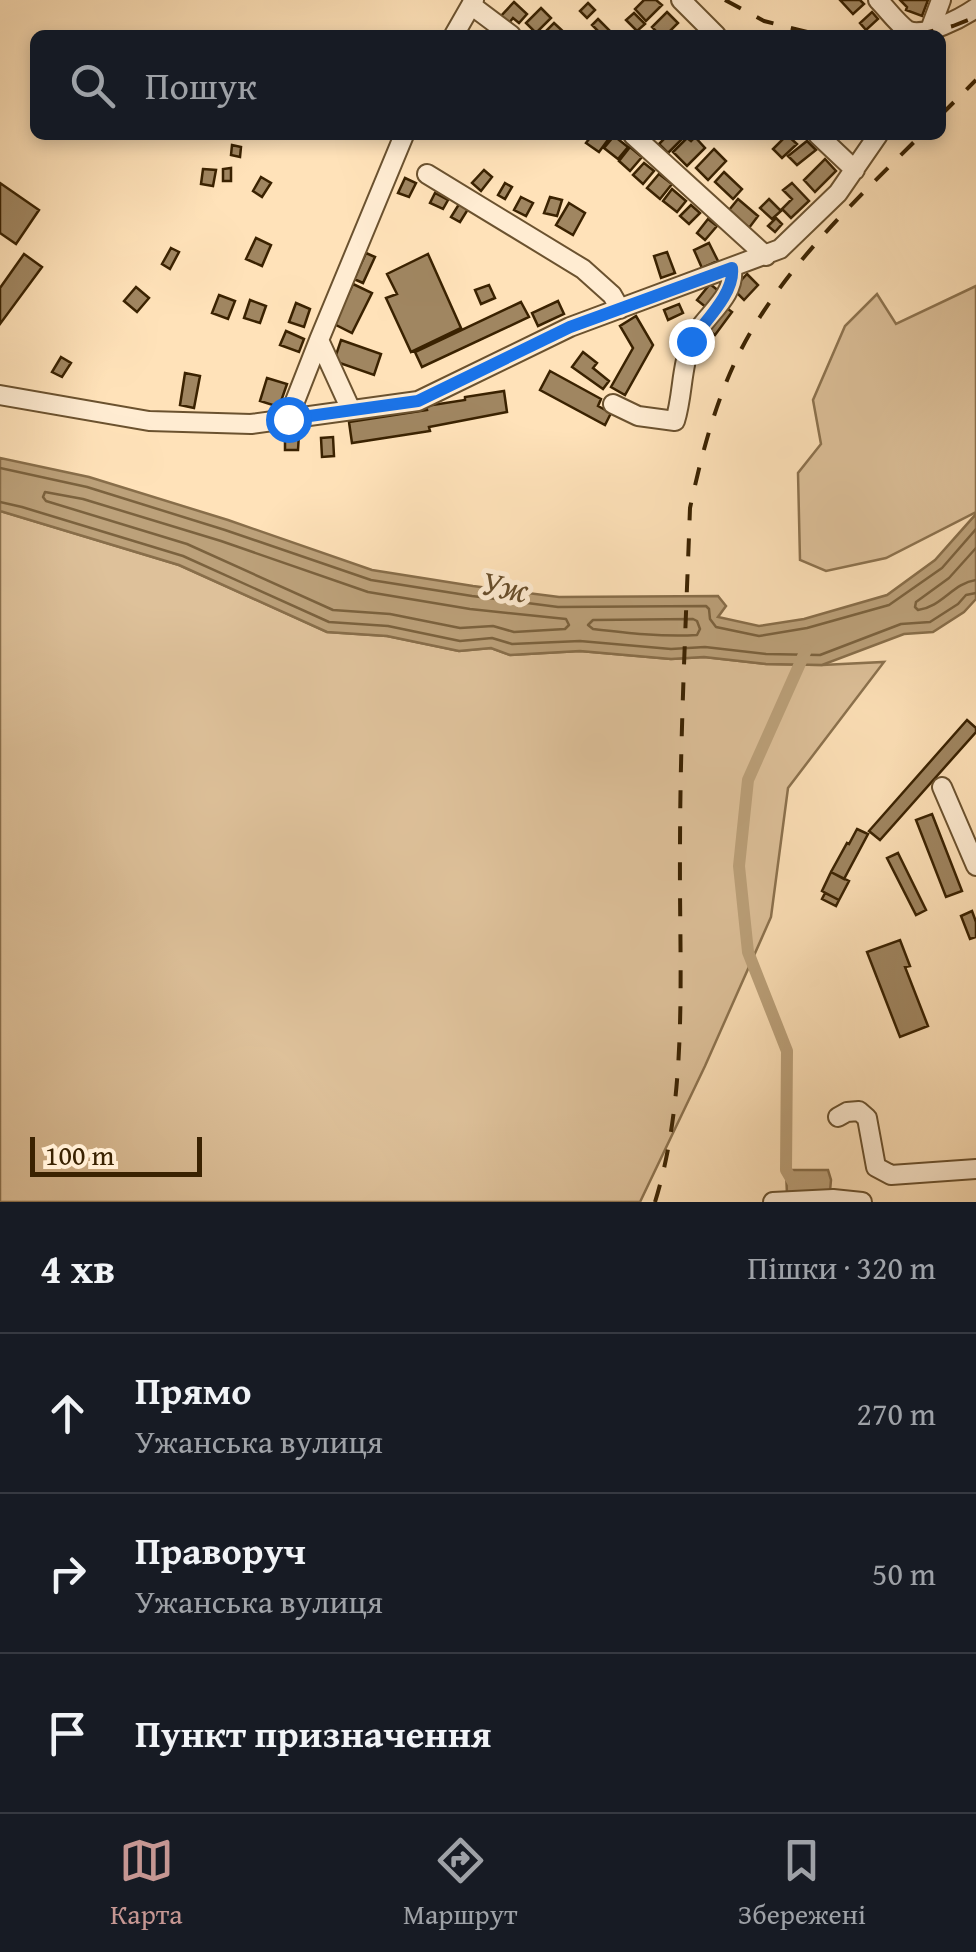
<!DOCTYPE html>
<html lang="uk">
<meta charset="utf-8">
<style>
body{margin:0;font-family:"Gentium Book Plus",serif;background:#20242c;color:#f1f3f6}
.scale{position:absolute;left:30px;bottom:25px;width:172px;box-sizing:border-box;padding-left:10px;border:5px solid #3a2201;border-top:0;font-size:28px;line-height:35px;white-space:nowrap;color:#3a2201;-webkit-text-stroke:8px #ffecd2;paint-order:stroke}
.stop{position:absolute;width:30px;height:30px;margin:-22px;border:8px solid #1a73e8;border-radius:50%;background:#fff}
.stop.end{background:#1a73e8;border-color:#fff;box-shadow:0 2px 10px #0008}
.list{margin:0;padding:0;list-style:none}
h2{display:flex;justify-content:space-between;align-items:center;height:130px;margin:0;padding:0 40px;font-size:42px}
h2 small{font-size:32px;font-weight:400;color:#9ea1a6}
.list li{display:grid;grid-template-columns:65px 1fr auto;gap:30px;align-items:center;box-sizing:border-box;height:160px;padding:0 40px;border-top:2px solid #363941}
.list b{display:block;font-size:38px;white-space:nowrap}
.list p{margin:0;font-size:32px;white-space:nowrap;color:#9ea1a6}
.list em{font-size:32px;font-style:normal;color:#9ea1a6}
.icon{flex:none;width:55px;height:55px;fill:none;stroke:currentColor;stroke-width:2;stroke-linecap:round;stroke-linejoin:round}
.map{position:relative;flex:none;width:976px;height:1202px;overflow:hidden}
.search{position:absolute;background:#171b24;box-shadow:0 5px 15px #0003;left:30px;right:30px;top:30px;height:110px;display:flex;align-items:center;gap:25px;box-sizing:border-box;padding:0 35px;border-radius:15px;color:#9ea1a6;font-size:38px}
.sheet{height:610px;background:#171b24}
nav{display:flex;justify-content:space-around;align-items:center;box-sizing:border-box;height:140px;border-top:2px solid #363941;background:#171b24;font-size:28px;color:#9ea1a6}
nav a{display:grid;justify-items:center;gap:5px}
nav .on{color:#c59692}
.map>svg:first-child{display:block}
.green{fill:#dec19a;stroke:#8c724e;stroke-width:2.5}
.water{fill:#bca17a;stroke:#886e4a;stroke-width:2.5}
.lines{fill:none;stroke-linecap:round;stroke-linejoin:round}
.shore{stroke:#7b623e;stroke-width:2.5}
.canal{stroke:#bca17a;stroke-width:12}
.building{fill:#a08661;stroke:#3a2201;stroke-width:2.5}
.minor-casing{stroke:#6b522f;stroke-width:22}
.minor{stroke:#ffecd2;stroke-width:18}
.rail{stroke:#3a2201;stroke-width:4;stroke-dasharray:18 18;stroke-linecap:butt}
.route{stroke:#1a73e8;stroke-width:12}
.labels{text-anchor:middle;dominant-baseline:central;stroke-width:10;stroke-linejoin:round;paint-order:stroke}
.water-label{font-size:35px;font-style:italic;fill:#684e2b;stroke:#ffecd2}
</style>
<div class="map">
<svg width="976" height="1202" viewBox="0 0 976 1202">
<rect width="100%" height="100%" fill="#ffe2b9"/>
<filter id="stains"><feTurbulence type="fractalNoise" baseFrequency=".002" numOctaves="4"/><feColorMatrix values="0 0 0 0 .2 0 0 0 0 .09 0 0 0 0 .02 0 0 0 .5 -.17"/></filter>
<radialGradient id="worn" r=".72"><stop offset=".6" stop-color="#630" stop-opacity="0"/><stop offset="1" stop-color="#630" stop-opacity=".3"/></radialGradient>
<path class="green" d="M976,286V512L886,558L826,571L800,560L798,473L821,444L813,400L845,326L877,294L896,324Z
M0,511L179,565L327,632L387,636L459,651L491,648L510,655L580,651L671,659L704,657L766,664L822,665L884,662L788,788L771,917L705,1066L640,1202H0Z"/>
<path class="water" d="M0,458L89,477L228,520L372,570L473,586L559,597L718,596L726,606L718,617L759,626L804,619L887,595L935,560L976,514V599L964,612L933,632L904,634L822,665L766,664L704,657L671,659L580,651L510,655L491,648L459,651L387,636L327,632L179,565L0,511Z
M786,1170H828L831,1180L829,1202L787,1195Z"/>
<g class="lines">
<path class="shore" d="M0,468L87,487L225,530L371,580L472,596L558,607L706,606L709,609L710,619L716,627L759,636L807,628L889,605L942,568L976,529
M45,492L83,499L221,541L368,592L470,609L566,619L569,625L565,629L514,632L493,626L460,628L390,614L333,610L187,544L46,501L43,497Z
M0,502L22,507L183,556L329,622L388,626L460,641L492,638L512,644L580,641L671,649L705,647L766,654L820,655L901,624L930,622L958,604L966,595L976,593
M976,548L949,578L916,602L915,607L918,610C942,607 953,583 976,580
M693,619L697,621L700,629L697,635C662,637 627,633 593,629L588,625L593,620Z"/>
<path class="canal" d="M793,1182L786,1170L787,1051L748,952L739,866L748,780L806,650"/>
</g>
<path class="building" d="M644,0H656L662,5L646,21L635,9Z
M840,0H860L864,4L853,14Z
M900,0H928L922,16L906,10L907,7Z
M514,2L527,14L519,23L513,18L509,23L501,16Z
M588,3L595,10L587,18L580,11Z
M541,8L551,18L536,33L526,23Z
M667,12L678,23L666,35H651L655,30L652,27Z
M872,12L878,19L866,30L860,23Z
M634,13L645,24L637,31L626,20Z
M598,19L610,31L606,35H602L592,25Z
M554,23L567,35H542Z
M592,135H608L610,137L599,152L586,143Z
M662,135H680L683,138L668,153L659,144L663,140L660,137Z
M787,135L797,144L782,158L773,149Z
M614,136L628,147L618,159L604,148Z
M695,137L705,148L687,166L673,152L687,138L691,141Z
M807,141L816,150L797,165L788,156Z
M232,145L241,147L240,157L231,155Z
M630,147L642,157L630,171L619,161Z
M714,149L726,161L708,180L696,168Z
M825,159L836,171L815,192L804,180Z
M644,163L654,171L643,184L633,175Z
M231,168V181H223V169Z
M203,169L216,170L213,186L201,184Z
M484,170L492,177L481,191L472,183Z
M724,172L742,189L733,199L715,182Z
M659,174L672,184L660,199L647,188Z
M261,177L271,183L262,197L253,191Z
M405,178L416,183L409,197L398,193Z
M0,183L39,210L16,244L0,233Z
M505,183L512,187L505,199L498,195Z
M792,183L809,201L791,218L782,209L792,199L783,190Z
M672,189L686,201L677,212L663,201Z
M435,193L448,200L443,209L430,203Z
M521,197L533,203L526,216L514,210Z
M550,197L562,200L557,216L544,213Z
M738,199L758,216L749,228L729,210Z
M769,199L781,211L772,219L760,208Z
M461,201L470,206L460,222L451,217Z
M569,203L585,213L573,235L556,225Z
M691,205L700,213L689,224L680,216Z
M776,218L782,224L775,232L768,226Z
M708,219L717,226L705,240L697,233Z
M256,238L271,245L262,266L246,259Z
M709,243L718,261L702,268L694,250Z
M171,248L179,252L170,269L162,264Z
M667,252L675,273L661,278L654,256Z
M366,253L375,257L363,283L354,279Z
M24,254L42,267L0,324V288Z
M428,254L461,328L411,352L386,298L397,294L387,274Z
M747,274L758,285L744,300L733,289Z
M353,284L372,293L352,333L334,324Z
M710,284L720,292L707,308L697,300Z
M489,285L495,298L481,304L475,290Z
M136,287L149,298L137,312L124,301Z
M219,295L235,301L228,319L212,313Z
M250,300L266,306L260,323L244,318Z
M558,301L564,314L538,326L532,313Z
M521,302L529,317L422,367L415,352Z
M296,303L310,309L304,327L289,322Z
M679,304L683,313L668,320L664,310Z
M724,306L732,312L715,335L703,326Z
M636,316L653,345L625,395L611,387L633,348L620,326Z
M286,331L304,339L299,352L280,345Z
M341,340L381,354L374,375L334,361Z
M583,352L597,363L593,368L609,381L603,389L572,367Z
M61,357L71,363L62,377L52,372Z
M550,371L601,399L598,406L611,413L605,425L540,390Z
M185,373L200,376L194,408L180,405Z
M267,378L287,384L279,407L260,401Z
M504,391L507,412L429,427L430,431L352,443L349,422L427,410L426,406L465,400V397Z
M285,433L299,434L298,450H285Z
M333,437L334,456L322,457L321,438Z
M967,720L976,728V732L880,840L869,831Z
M932,814L962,891L946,897L916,820Z
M857,829L868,834L844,879L831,872L847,843L849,844Z
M898,853L926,910L916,915L887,858Z
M831,872L849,881L839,900L822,891Z
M825,893L839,900L836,906L822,899Z
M972,911L976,922V937L970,939L961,916Z
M900,940L910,966L905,967L928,1026L900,1037L867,952Z"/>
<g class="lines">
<defs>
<path id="minor" d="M681,0L716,35
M878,0C887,9 897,23 907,30C923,39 963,17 976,8
M471,5L511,35
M454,35L474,0
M928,35L941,0
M633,135L766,256
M818,135L855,170
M427,174L583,269L612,295L620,309
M0,395L149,421L251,424L418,401L570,327L780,249L838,193L878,135
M613,404L638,416L675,421C683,396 681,367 691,343C701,317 736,299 732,268
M351,410L319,340L404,135
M288,419L319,340
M942,787L976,866
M838,1117L847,1112L859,1111L867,1118L876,1167L891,1175L976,1169
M773,1202L833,1199L862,1202"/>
</defs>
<use href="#minor" class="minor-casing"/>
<use href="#minor" class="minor"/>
<path class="rail" d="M725,0L764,21L819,35
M916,35L953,26L976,17
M941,115L976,80
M655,1202C689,1092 679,966 680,852C680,737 686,622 690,508C704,443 722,376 758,320C802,250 863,193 921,135"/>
</g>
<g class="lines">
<path class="route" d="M288,419L418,401L570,327L732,268C735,293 705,321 691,341"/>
</g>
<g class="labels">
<g class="water-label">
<text transform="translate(505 586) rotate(11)">Уж</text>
</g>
</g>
<rect width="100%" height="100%" filter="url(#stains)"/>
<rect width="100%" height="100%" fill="url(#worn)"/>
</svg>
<div class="scale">100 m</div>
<div class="stop" style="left:288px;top:419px"></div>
<div class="stop end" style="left:691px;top:341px"></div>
<div class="search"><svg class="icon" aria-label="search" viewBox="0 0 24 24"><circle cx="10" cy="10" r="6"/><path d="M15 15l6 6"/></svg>Пошук</div>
</div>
<section class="sheet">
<h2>4 хв<small>Пішки · 320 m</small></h2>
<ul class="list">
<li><svg class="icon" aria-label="ahead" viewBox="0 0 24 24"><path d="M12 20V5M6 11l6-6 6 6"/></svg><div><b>Прямо</b><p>Ужанська вулиця</p></div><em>270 m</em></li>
<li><svg class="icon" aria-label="right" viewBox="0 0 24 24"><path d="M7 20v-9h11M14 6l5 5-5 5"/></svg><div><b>Праворуч</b><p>Ужанська вулиця</p></div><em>50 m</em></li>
<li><svg class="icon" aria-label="arrive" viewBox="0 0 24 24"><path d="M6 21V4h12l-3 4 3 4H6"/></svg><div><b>Пункт призначення</b></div></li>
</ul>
</section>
<nav>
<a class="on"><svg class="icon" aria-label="map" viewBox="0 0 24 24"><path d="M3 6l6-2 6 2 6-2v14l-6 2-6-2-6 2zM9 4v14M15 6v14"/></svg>Карта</a>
<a><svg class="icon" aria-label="directions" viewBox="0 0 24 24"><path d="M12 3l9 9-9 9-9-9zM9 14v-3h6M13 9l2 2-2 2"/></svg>Маршрут</a>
<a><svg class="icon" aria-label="saved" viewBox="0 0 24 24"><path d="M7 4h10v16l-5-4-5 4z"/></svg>Збережені</a>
</nav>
